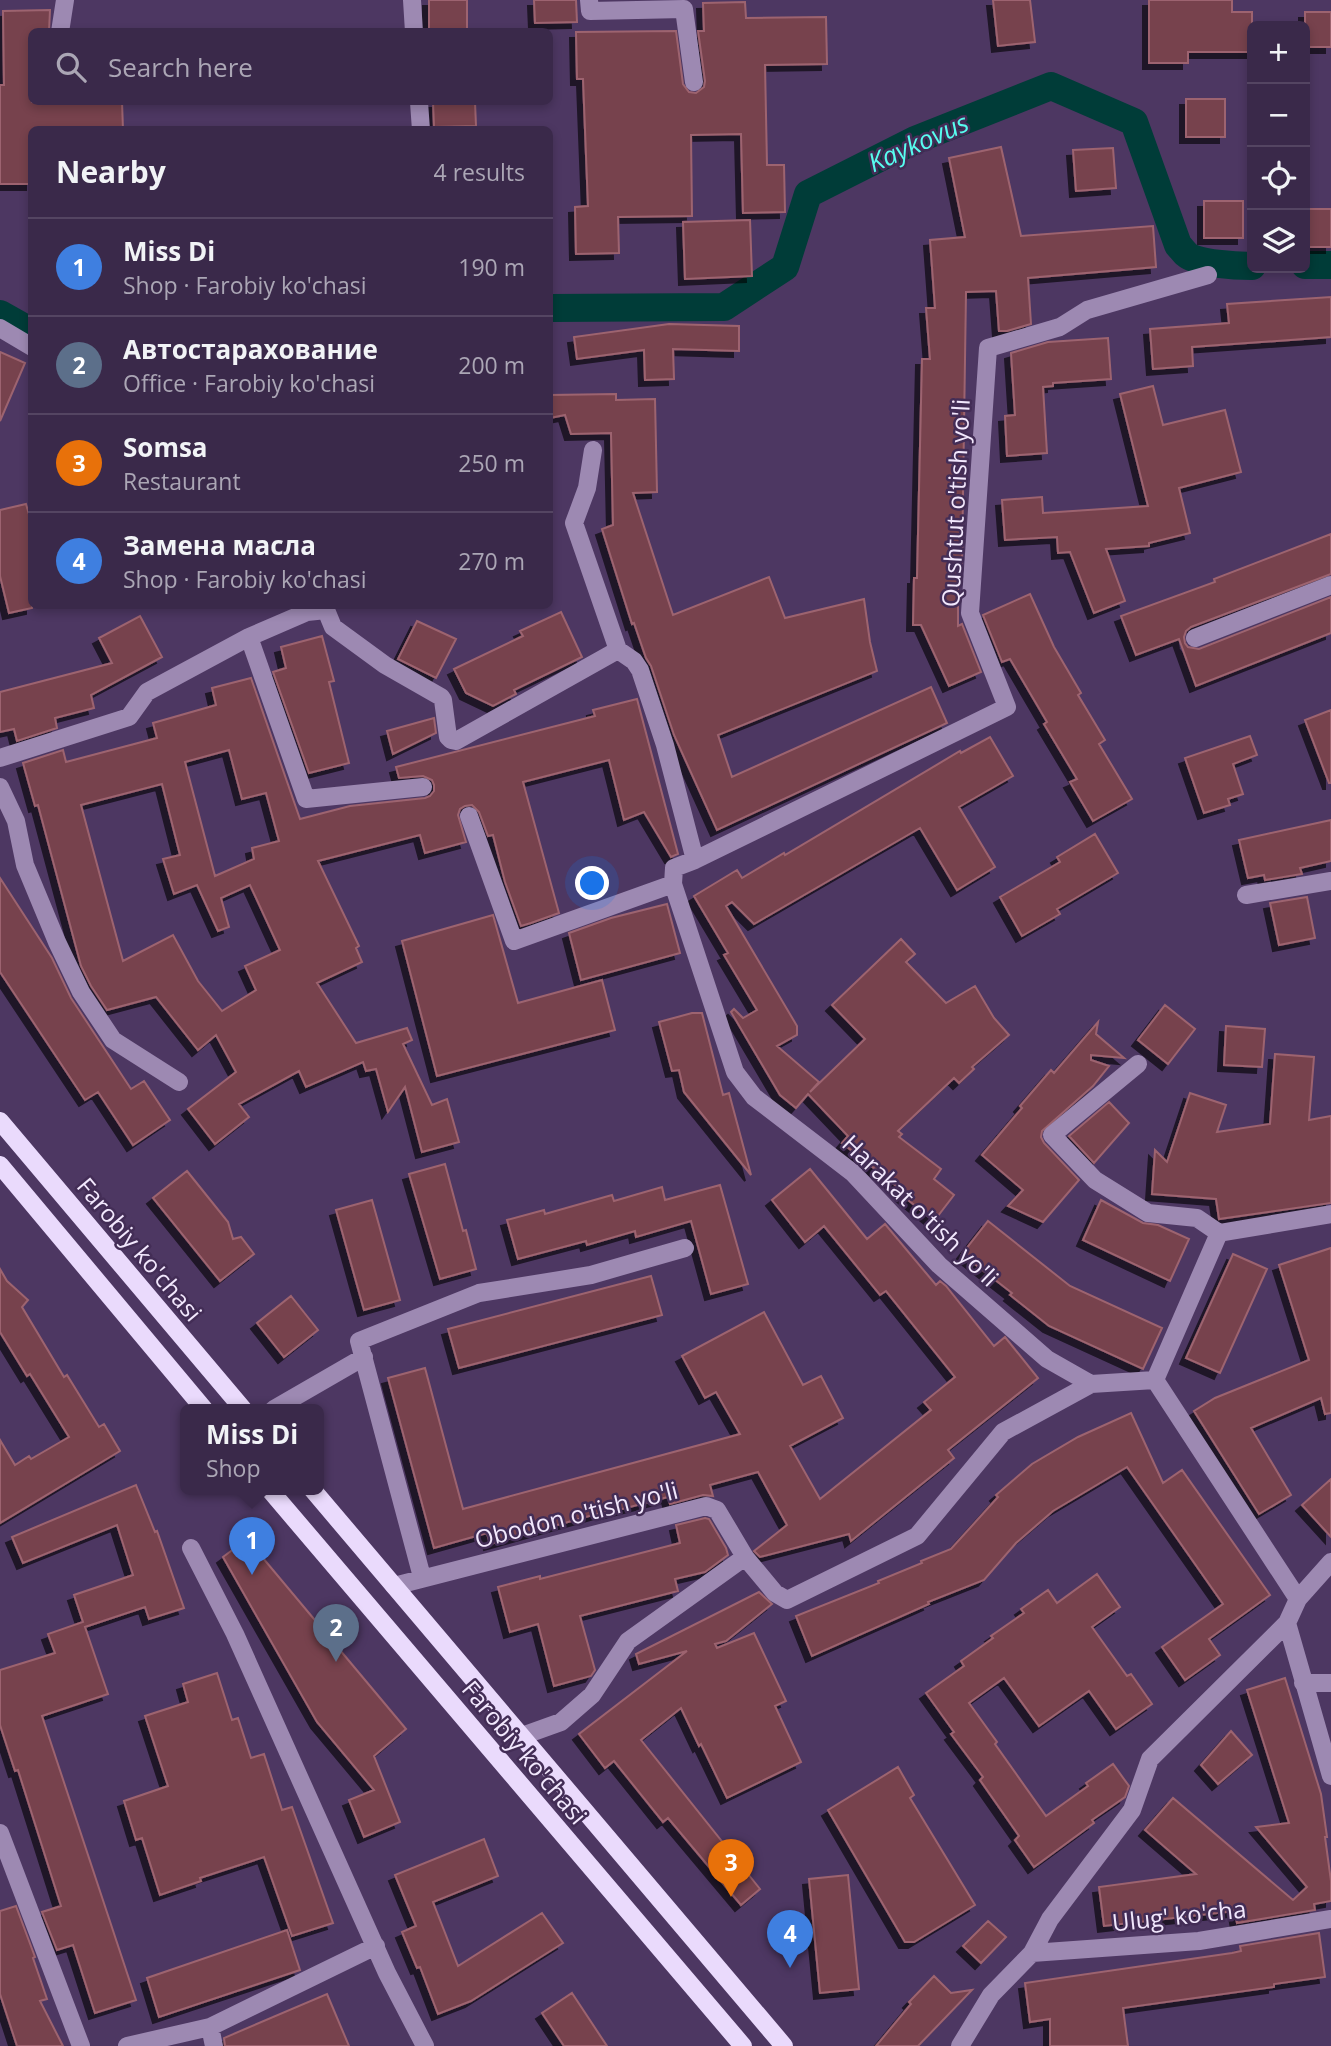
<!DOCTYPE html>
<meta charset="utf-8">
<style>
body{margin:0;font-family:"Open Sans",sans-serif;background:#413151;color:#f1f3f6}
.controls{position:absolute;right:21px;top:21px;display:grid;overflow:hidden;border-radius:10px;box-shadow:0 4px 10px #0003}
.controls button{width:63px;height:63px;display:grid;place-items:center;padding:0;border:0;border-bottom:2px solid #544562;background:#3a294a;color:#f1f3f6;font:35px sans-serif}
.you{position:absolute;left:593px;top:884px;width:24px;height:24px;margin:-18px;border:5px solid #fff;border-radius:50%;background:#1a73e8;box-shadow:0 0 0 10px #1a73e833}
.badge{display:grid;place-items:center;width:46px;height:46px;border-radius:50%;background:#98cb37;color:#fff;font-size:23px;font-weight:700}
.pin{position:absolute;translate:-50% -58px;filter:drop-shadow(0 2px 4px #0008)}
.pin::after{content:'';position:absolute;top:37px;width:24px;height:21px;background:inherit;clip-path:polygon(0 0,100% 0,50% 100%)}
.popup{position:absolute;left:180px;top:1404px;width:144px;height:91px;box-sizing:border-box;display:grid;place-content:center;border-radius:10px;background:#3a294a;filter:drop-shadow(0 2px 5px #0005);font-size:23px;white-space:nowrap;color:#aba6b5}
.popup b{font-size:26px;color:#f1f3f6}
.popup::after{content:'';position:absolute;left:50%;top:100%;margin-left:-14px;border:14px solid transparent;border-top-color:#3a294a}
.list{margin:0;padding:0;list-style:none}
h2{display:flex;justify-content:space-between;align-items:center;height:91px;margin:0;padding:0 28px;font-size:30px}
h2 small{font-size:23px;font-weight:400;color:#aba6b5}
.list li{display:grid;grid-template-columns:46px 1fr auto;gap:21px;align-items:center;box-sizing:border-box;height:98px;padding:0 28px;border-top:2px solid #544562}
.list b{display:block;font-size:26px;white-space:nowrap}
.list p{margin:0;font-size:23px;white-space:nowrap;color:#aba6b5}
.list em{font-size:23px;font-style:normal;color:#aba6b5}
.icon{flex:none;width:38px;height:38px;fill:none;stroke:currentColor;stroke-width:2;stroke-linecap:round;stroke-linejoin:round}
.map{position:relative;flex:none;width:1331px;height:2046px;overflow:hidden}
.search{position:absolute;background:#3a294a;box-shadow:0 4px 10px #0003;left:28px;top:28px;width:525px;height:77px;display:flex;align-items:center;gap:18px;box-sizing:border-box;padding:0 24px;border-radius:10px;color:#aba6b5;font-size:26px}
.panel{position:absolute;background:#3a294a;box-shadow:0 4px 10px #0003;left:28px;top:126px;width:525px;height:483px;border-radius:10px}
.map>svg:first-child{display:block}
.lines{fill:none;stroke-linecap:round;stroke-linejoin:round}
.canal{stroke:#003c38;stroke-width:28}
.building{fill:#77424d;stroke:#9d646f;stroke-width:2;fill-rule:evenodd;filter:url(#shadow)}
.minor{stroke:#9d89b2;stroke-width:18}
.major{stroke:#eadafc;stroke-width:18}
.labels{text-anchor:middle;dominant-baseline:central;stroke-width:5;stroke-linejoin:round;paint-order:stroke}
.street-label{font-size:24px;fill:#f2e8fd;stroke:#432d56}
.water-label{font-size:26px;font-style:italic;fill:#57fdef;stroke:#432d56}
</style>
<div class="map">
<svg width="1331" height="2046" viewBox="0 0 1331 2046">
<defs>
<filter id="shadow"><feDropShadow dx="-6" dy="6" stdDeviation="0" flood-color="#0009"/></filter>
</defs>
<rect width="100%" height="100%" fill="#4d3762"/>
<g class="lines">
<path class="canal" d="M1305,265H1331
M550,308L724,307L785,267L808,194L915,140L1051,86L1134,122L1178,245C1181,248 1183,251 1186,254C1197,264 1237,266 1252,266
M0,314L32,332"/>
</g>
<path class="building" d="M429,0H467V32H429Z
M534,0H576L577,22L535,23Z
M993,0H1030L1035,42L998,46Z
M1149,0H1232V12H1252V52H1188V63H1149Z
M745,2L746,18L826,17L827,64L765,65L767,165H784L785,212L743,213L741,134L691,135L692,216L618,217L619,253L576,254L575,207L588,206L583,79H577L576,32L676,31L683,84L689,92L696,93L704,87L705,81L698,31H704L703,3Z
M50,10L49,32H32V102H122L123,130H32V184H0V85H4L3,11Z
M1305,12H1331V47H1305Z
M1186,99H1225V137H1186Z
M433,102H475L476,126L434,127Z
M1001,147L1021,236L1153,226L1156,267L1028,278L1031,324L1007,331H999L996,291L966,292L962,562L961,571H958V626L962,624L981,672L949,686L921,625H913L914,578H917L922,359H930L926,308H935L930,240L965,237L949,158Z
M1113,148L1116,188L1076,191L1073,150Z
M1204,201H1243V238H1204Z
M1305,209H1331V247H1305Z
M750,220L752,276L685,279L683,222Z
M1331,297V337L1192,347L1193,366L1153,369L1150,329L1229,323L1227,304Z
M669,324L739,326V351L673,349L674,379L645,380L644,350L577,359L574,337Z
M1108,338L1111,379L1053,383V386L1043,387L1047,453L1007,456L1005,416L1015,415L1011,353L1048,342Z
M0,352L25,363L0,421Z
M1153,386L1163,425L1225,410L1241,472L1179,488L1190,533L1149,543V546L1106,549L1125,601L1094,613L1070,552L1058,553L1057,537L1005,540L1002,500L1042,497L1043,513L1148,506L1120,394Z
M616,394V400L655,399L657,492L633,493L673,615L769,577L785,618L864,599L870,642L877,671L718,735L732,777L931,687L947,723L717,830L674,735L651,666L646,658L634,623L632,624L602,529L613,525L611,433L571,434L565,415L550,418V395Z
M26,504L32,525V608L9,613L0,576V510Z
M1331,534V574L1191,627L1186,631L1184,637L1185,643L1188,647L1199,649L1331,597V633L1196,686L1179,639L1136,655L1121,616L1215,582L1214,579Z
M1030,594L1054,647L1081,693L1078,695L1105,740L1099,744L1132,799L1093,821L1070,782L1077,779L1044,724L1047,722L1010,659L1002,662L983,615Z
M561,612L582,657L514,690L516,694L493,706L466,693L454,669L523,636L520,631Z
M140,616L162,657L91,695L94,708L55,718L57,728L17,741L14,729L0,732V692L112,663L99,638Z
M417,621L456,639L436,678L398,659Z
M322,636L334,681L329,682L349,763L309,773L273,672L286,668L281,647Z
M251,678L300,819L350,806L425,798L430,796L434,791V785L432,780L423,776L399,778L396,767L595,716L593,710L637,699L678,854L671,857L644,812L624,820L609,760L523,782L559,913L531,923L521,926L505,882L493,835L488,836L479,812L472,805L465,806L460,809L458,815L466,842L425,853L420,835L318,861L359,946L356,948L362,962L317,983L356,1043L407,1028L412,1040L403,1044L432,1105L447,1099L459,1142L422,1152L405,1087L388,1112L376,1069L366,1071L363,1062L306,1087L299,1071L239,1104L249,1117L215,1144L188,1109L236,1072L216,1035L198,1050L156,997L107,1010L91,986L81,966L38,805L35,806L23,763L63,750L66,762L157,738L153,723L216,705L212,688ZM229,750L242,799L266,793L279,841L252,848L254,859L215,876L185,762ZM162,784L180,855L163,859L174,894L197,885L218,931L229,927L221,898L250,885L280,950L245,966L256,990L222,1011L198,981L173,935L123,961L81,805Z
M1331,710V783H1329L1305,720Z
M434,718L436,733L393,754L387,731Z
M1250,736L1257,755L1233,764L1243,794L1228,799L1230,805L1204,813L1185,758Z
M990,737L1013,776L959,807L995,867L957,890L920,828L754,924L732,902L726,906L797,1026V1035L777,1046L819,1082L810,1092L865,1039L832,1005L901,939L915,954L906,962L946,1003L975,986L994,1018L1009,1035L972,1067L974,1069L959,1083L954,1078L898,1131L902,1134L899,1137L941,1169L934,1179L954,1195L934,1221L902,1195L904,1192L842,1143L848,1136L808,1094L796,1108L780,1095L731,1012L734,1009L743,1018L757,1010L724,955L728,953L694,896L737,870L742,878L784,853L785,855L960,751L961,753Z
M1331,820V861L1300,868L1302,874L1265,880L1264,875L1248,878L1239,840Z
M1095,834L1118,873L1057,909L1060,914L1022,936L1000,897L1060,862L1057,857Z
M0,878L52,958L71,998L131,1089L144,1081L170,1120L133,1145L98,1092L85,1100L0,972Z
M1307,897L1315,938L1279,945L1270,903Z
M667,904L680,953L581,980L569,933L611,918Z
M493,915L518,1003L602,980L615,1030L437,1076L402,941Z
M1165,1005L1195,1029L1168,1064L1138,1040Z
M692,1013H702L723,1095L729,1093L751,1175L684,1092L679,1070L672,1071L659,1022Z
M1098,1022L1096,1034L1124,1058L1091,1055V1060L1109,1066L1093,1086L1042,1131L1041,1137L1044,1143L1079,1180L1043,1222L1008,1206L1023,1190L982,1155L1022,1108L1020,1106L1051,1070L1054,1073Z
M1226,1026L1265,1029L1262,1067L1224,1065Z
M1275,1054L1314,1057L1309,1120L1331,1116V1203L1219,1219L1216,1199L1152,1194L1155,1150L1167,1162L1190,1093L1226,1105L1217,1132L1270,1124Z
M1109,1102L1129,1123L1094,1163L1069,1136Z
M445,1164L463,1231L466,1230L476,1269L440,1279L409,1174Z
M810,1169L867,1239L885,1224L936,1285L940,1281L946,1286L994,1346L1005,1337L1038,1378L948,1450L954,1458L851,1541L849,1534L760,1557L754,1551L787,1525L758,1472L710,1485L713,1496L703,1495L670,1504L668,1497L607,1513V1511L490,1544L487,1533L434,1548L388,1378L425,1368L463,1509L740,1434L716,1392L705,1398L682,1356L764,1312L803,1385L821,1376L843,1418L790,1446L820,1499L931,1410L924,1402L955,1377L886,1291L880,1295L824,1226L805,1242L772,1200Z
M187,1171L228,1222L233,1239L241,1237L254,1254L220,1281L153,1198Z
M720,1185L748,1284L711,1294L691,1221L636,1237L635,1231L587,1245L586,1241L518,1259L507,1220L544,1210L545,1214L612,1195L614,1201L662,1187L665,1200Z
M372,1200L400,1300L364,1310L336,1210Z
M1101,1200L1143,1223L1158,1225L1189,1239L1170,1281L1083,1240Z
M988,1221L1070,1286L1162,1328L1143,1369L1049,1326L1010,1295L1012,1293L962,1254Z
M1331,1248V1413L1325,1414L1321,1398L1251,1428L1291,1495L1259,1514L1194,1411L1215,1398L1309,1360L1279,1265Z
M1233,1254L1267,1269L1220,1373L1186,1358Z
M0,1269L7,1281L28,1300L22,1307L64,1377L67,1375L99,1427L104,1424L120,1451L0,1523V1440L15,1465L29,1456L31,1459L69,1437L30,1374L27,1376L0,1332Z
M651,1276L662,1315L459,1368L448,1329Z
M291,1296L318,1330L284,1357L257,1323Z
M1131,1413L1163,1483L1182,1470L1270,1595L1209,1639L1220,1655L1185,1680L1162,1647L1223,1604L1127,1467L1053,1511L1016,1543L984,1580L928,1602L929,1604L812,1656L796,1616L879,1583L878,1581L922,1563L921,1561L951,1549L998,1497L996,1495L1032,1464L1078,1437Z
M1331,1479V1537L1302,1505Z
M136,1485L155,1532L157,1531L184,1608L149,1619L145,1607L85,1627L108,1694L42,1716L136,2000L95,2013L73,1945L57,1950L42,1912L61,1906L18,1770L15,1771L0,1725V1670L55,1653L48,1634L83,1622L74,1595L133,1575L117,1525L23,1563L12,1537Z
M705,1518L709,1519L726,1548L728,1555L705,1572L675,1579L678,1591L580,1616L595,1670L591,1676L554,1686L538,1624L510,1632L498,1587L540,1576V1579L680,1543L676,1525Z
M247,1539L406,1729L374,1756L400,1822L364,1837L349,1800L374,1790L317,1722L223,1557Z
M1097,1574L1120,1607L1092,1627L1127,1676L1131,1674L1152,1704L1116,1729L1089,1691L1039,1726L1004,1678L969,1703L997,1742L995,1744L1046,1816L1088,1786L1086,1783L1113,1764L1129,1786L1125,1797L1092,1820L1094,1823L1034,1867L1015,1840L1019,1836L980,1780L983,1777L951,1734L954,1732L926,1693L964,1666L961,1661L993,1638L991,1636L1024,1613L1021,1609L1048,1590L1057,1603Z
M759,1592L772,1604L726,1641L715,1644L717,1648L754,1633L786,1701L775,1706L801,1762L727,1798L701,1744L699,1746L681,1708L641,1740L760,1889L741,1905L668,1818L663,1822L614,1761L605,1768L579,1734L687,1651L639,1664L636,1654Z
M217,1673L232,1720L238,1718L251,1758L264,1754L282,1810L292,1807L333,1923L292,1936L264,1857L200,1878L201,1881L160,1895L142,1838L136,1840L124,1801L168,1786L145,1716L188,1702L183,1684Z
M1285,1678L1321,1794L1327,1837H1325L1331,1881V1901L1314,1904L1315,1910L1237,1923L1235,1911L1104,1926L1099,1887L1196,1874L1145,1830L1173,1798L1293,1900L1307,1887L1256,1827L1289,1823L1247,1690Z
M1231,1731L1252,1755L1218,1784L1201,1765Z
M898,1767L914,1795L910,1798L975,1905L914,1942H905L828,1810Z
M484,1839L498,1876L433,1902L458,1966L542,1913L563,1943L471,2001L438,2014L420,1967L417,1968L402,1932L416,1926L395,1875Z
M848,1875L859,1989L820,1993L809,1879Z
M16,1906L35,1957L33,1958L47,1999L40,2001L63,2046H17L0,1994V1911Z
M988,1921L1006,1937L981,1963L963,1946Z
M287,1930L300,1970L159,2017L147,1978Z
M1319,1933L1325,1977L1274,1984V1987L1123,2008L1128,2046H1050V2019L1030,2022L1025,1983L1232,1953L1241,1951L1240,1946Z
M934,1976L951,1993L972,1990L918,2046H876L911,2004L909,2002Z
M572,1993L607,2046H564L542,2013Z
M327,1994L349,2046H225L224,2038Z"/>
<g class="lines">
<path class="minor" d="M412,0L414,32
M589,0L590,11L684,9L694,82
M60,32L65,0
M419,102L421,130
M1208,275L1087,310L1060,327L988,348L970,613L1007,707L695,860L674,868L673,884L735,1072L754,1097L853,1173L939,1265L1047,1359L1091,1384L1155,1380L1298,1599
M0,328L32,347
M593,450L587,488L574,523L618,650
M326,610L333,627L385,665L441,697L443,700L448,737L451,740L456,741L618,650
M249,637L306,799L423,787
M1195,638L1331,585
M618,650L634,661L640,670L665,745L695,860
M0,758L129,717L147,692L249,637L307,612L326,610
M0,787L16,821L25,865L57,942L81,992L113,1040L179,1082
M469,816L514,941L673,884
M1246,895L1331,881
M1138,1064L1052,1135L1095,1180L1148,1213L1197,1218L1219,1233
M1155,1380L1219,1233L1331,1214
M274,1409L364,1357
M191,1548L235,1634L387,1973L425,2046
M422,1577L359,1341L479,1293L591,1275L685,1248
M394,1586L706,1506L717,1510L745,1557
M1287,1623L1331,1776
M1303,1683H1331
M522,1736L561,1722L592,1695L628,1641L745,1557L775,1593L787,1600L917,1536L1003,1432L1091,1384
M0,1833L81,2046
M1032,1953L1199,1941L1331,1919
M210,2027L214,2046
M127,2046L210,2027L376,1946
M960,2046L991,1995L1032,1953L1050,1919L1132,1810L1150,1759L1287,1623L1298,1599L1331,1562"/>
<path class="major" d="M0,1121L243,1409
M0,1165L204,1409
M269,1489L743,2046
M312,1489L784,2046"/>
</g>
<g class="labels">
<g class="street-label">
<text transform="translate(955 503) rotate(-87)">Qushtut o'tish yo'li</text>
<text transform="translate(921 1210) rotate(44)">Harakat o'tish yo'li</text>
<text transform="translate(140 1249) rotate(50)">Farobiy ko'chasi</text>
<text transform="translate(576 1514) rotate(-14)">Obodon o'tish yo'li</text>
<text transform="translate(525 1752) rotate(50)">Farobiy ko'chasi</text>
<text transform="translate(1179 1915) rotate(-6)">Ulug' ko'cha</text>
</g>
<g class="water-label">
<text transform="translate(918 142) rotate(-24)">Kaykovus</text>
</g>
</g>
</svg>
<div class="controls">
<button>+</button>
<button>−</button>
<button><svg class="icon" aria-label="locate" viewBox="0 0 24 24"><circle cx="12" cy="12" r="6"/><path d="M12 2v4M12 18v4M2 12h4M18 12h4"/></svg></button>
<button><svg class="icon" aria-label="layers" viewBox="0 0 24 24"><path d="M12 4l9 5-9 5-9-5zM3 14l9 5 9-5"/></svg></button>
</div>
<div class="you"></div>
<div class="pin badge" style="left:252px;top:1575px;background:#3f7fe0">1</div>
<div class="popup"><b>Miss Di</b>Shop</div>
<div class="pin badge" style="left:336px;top:1662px;background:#5c6f8a">2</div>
<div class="pin badge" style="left:731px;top:1897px;background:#e8710a">3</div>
<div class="pin badge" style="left:790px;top:1968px;background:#3f7fe0">4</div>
<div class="search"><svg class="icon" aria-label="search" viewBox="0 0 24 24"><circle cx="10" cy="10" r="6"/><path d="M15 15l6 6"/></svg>Search here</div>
<section class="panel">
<h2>Nearby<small>4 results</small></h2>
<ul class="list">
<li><span class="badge" style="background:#3f7fe0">1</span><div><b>Miss Di</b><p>Shop · Farobiy ko'chasi</p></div><em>190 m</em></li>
<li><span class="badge" style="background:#5c6f8a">2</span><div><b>Автостарахование</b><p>Office · Farobiy ko'chasi</p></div><em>200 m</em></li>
<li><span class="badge" style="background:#e8710a">3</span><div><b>Somsa</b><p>Restaurant</p></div><em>250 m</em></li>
<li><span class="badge" style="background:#3f7fe0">4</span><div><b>Замена масла</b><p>Shop · Farobiy ko'chasi</p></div><em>270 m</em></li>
</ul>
</section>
</div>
